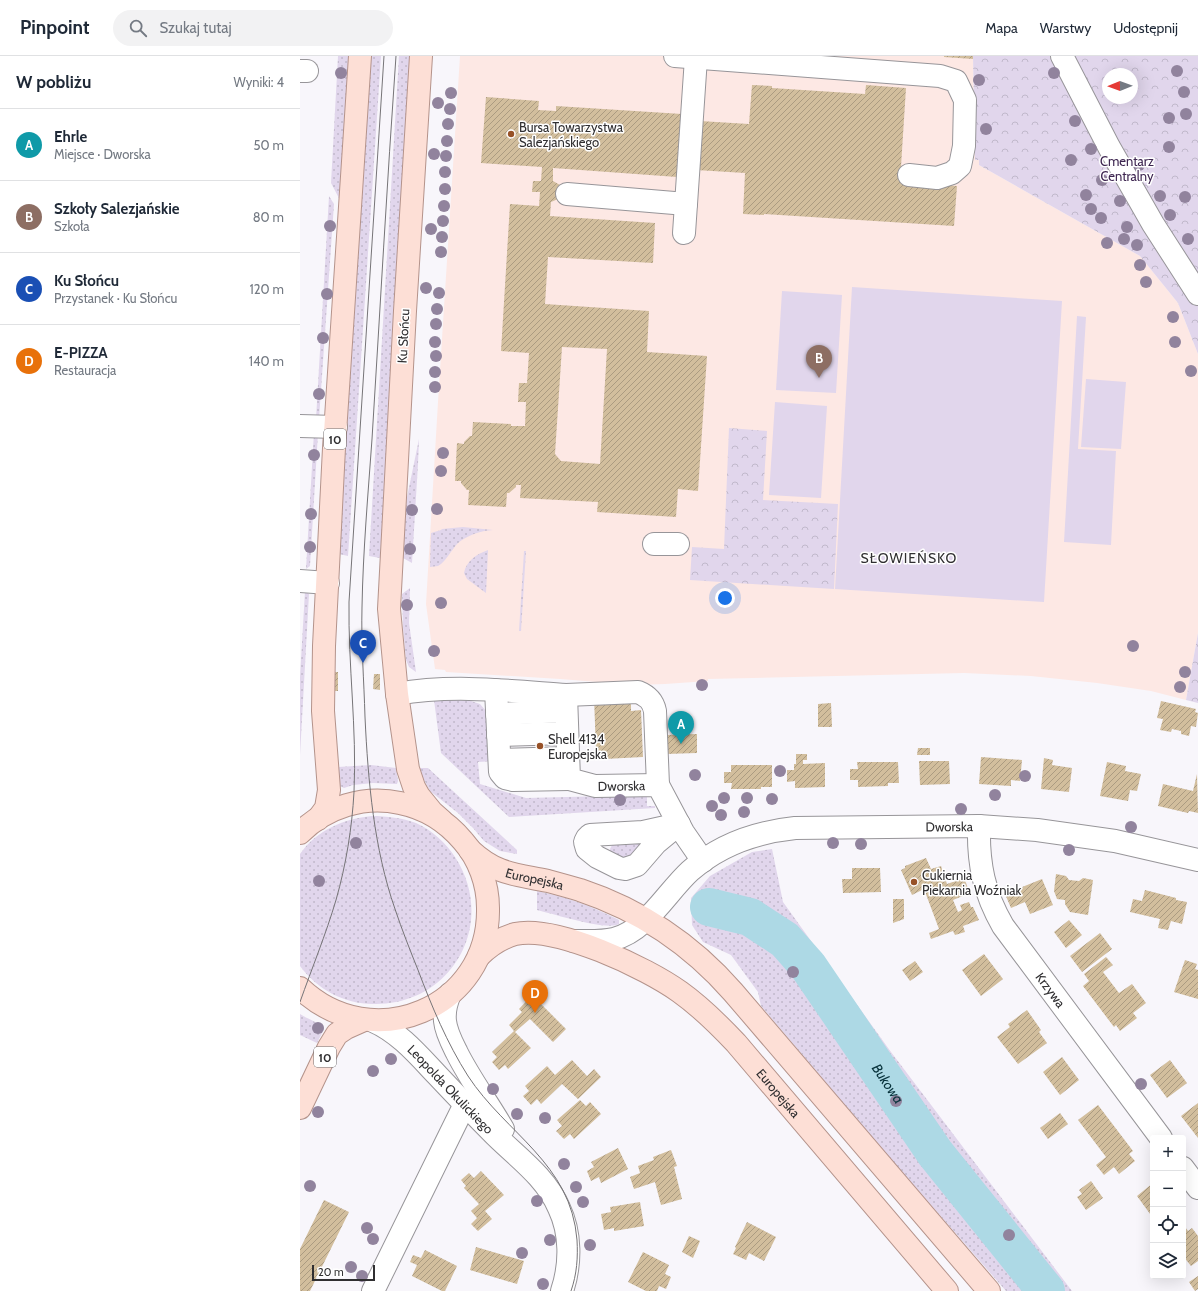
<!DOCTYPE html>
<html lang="pl">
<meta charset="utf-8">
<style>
body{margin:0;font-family:Cabin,sans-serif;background:#f2f2f3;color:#1f2937}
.controls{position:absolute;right:12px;bottom:12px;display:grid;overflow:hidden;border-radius:4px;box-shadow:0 4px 16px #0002}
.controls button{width:36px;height:36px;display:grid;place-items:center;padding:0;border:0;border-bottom:1px solid #e0e1e3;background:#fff;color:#1f2937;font:20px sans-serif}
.compass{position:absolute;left:802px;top:12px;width:36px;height:36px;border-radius:50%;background:#fff;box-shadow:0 4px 16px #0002;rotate:269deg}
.scale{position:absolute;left:12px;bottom:10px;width:63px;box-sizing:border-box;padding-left:4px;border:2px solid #302f31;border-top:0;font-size:11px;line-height:14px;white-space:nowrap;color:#302f31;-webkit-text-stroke:3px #fff;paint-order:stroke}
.you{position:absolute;left:425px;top:542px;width:14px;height:14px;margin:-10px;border:3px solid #fff;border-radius:50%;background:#1a73e8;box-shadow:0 0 0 6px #1a73e833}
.badge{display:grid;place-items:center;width:26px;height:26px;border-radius:50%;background:#975127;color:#fff;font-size:13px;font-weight:700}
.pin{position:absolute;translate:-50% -33px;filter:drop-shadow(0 1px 2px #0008)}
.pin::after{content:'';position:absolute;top:21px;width:14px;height:12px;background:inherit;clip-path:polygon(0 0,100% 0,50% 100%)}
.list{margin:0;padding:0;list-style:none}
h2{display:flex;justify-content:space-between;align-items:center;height:52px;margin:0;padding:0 16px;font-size:17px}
h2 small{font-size:13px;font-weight:400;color:#747a83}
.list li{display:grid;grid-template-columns:26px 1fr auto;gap:12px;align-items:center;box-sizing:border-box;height:72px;padding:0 16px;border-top:1px solid #e0e1e3}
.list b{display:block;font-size:15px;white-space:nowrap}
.list p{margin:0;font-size:13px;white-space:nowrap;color:#747a83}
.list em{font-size:13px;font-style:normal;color:#747a83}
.icon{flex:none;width:22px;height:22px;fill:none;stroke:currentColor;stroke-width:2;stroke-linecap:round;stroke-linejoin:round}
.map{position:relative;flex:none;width:898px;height:1235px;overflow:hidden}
header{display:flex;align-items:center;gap:24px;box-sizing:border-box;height:56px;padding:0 20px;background:#fff;border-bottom:1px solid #e0e1e3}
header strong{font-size:19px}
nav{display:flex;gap:22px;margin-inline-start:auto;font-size:14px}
.search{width:280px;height:36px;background:#f2f2f3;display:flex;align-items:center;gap:10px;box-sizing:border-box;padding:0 14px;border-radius:22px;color:#747a83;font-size:15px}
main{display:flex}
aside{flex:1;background:#fff}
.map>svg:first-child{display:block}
.education{fill:#fde8e4}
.grass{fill:url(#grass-dots)}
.park{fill:url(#park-crowns);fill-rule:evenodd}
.pitch{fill:#e1d6ec}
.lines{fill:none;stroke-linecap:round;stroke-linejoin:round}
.river{stroke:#add9e5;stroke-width:38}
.building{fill:url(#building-hatch);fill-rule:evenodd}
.minor-casing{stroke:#979599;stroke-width:24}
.major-casing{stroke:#b4938b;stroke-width:24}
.minor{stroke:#fff;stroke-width:22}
.major{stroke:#fddfd6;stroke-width:22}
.tram{stroke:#767477;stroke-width:1}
.tree{fill:#91839d}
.poi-dot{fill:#975127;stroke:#fff;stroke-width:1.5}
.labels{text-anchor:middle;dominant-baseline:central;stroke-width:3;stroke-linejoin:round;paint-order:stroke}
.shield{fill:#fff;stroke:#6e6d6f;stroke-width:1}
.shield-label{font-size:12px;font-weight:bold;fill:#302f31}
.poi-label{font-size:13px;fill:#302f31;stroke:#fff;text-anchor:start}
.park-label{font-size:13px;fill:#3d2550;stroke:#fff}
.street-label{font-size:13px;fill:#302f31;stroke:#fff}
.neighbourhood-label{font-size:14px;letter-spacing:1px;fill:#302f31;stroke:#fff}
.water-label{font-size:14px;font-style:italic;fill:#07323b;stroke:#fff}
</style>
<header>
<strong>Pinpoint</strong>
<div class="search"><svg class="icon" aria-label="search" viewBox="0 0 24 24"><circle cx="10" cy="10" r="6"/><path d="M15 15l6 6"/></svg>Szukaj tutaj</div>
<nav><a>Mapa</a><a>Warstwy</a><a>Udostępnij</a></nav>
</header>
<main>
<aside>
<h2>W pobliżu<small>Wyniki: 4</small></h2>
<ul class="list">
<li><span class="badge" style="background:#0f9aa8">A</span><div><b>Ehrle</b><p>Miejsce · Dworska</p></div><em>50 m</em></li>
<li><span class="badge" style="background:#8d6e63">B</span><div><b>Szkoły Salezjańskie</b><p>Szkoła</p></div><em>80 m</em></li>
<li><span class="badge" style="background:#1a4fb4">C</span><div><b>Ku Słońcu</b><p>Przystanek · Ku Słońcu</p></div><em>120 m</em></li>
<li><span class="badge" style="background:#e8710a">D</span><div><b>E-PIZZA</b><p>Restauracja</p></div><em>140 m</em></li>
</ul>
</aside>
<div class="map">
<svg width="898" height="1235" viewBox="0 0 898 1235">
<defs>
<pattern id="grass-dots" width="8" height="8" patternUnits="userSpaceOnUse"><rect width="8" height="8" fill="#e1d6ec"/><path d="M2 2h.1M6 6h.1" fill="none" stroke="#c1b8cb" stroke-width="1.8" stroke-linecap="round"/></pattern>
<pattern id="park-crowns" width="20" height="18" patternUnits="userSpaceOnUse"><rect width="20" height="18" fill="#e1d6ec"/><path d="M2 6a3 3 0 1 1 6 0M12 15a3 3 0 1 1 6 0" fill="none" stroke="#c1b8cb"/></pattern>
<pattern id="building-hatch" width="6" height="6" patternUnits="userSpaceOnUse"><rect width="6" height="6" fill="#d2be9d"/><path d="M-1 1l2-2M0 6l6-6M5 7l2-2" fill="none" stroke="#ab9b81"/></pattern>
</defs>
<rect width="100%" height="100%" fill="#f8f6fb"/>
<path class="education" d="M160,0H673L675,104H679V109L840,200L878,247L898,298V577L886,644L851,635L797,627L731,620L664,617L408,623V625L365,628L335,629L260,623L146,616L145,614L135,613L126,548L138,346Z"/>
<path class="grass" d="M38,0H50L41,146L31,127Z
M69,0H81L48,500L39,498L47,353Z
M99,0H111L80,502L69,500Z
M29,140L34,148L19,363H16Z
M14,376L18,377L10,510L6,513Z
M119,383L118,408L112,507L103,502L106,446Z
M163,471L193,474C180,475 167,479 157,488C151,495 147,503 141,508L138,510L130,511L131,477L141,474L142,473Z
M188,494V495L186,537L167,523L164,517C166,505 177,498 188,494Z
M224,495H226L221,575H219Z
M110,532L109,567L116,616L109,611L106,604L103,571L102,538Z
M5,535L9,538L0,699V621Z
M134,644H168L180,648L186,655L195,705L178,706L180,728L226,742L347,739V750H355V752L209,761L141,697Z
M71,709L96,712L98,725L97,728L73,727L53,729L44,732L40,730L38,711Z
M120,712H128L217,794V798L200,795L184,785L173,772L158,757L130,735L122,720Z
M72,760C87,760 102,762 116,767C132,774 146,787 155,801C198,867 152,950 73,948C44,948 17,933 0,910V798C17,774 43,763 72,760Z
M342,785L343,788L326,804L310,796V793L313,787Z
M472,793L483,846L591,996L772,1235H706L590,1102L461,950L458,936L431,899L403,886L392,869L391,842L410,820L452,796Z
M237,835C266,841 292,850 319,864V868C306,875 254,858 237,854Z
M0,958C7,963 19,966 24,973L17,987L0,979Z"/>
<path class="park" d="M673,0H898V298L878,247L840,200L679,109V104H675ZM808,18H832V42H808Z
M429,372L467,375L463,444L538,448L534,533L390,524L392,491L424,493Z
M898,577V647L886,644Z"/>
<path class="pitch" d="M552,231L762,245L744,546L535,533Z
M482,235L542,239L536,337L476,334Z
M777,260L786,261L778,393L816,395L811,489L764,486Z
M786,323L826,326L821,393L781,391Z
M475,346L527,350L521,442L469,439Z"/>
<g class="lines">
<path class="river" id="s1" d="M409,851L450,861L485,884L508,910L635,1097L746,1235"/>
</g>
<path class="building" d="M644,0H673V3L644,1Z
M452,29L472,30V32L565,38L566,29L606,32L600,126L657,130L654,170L464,158V159L443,158L445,117L396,114L400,65L449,68Z
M186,41L239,45L238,54L256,55V50L382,58L377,121L253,112V125L260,129L261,132L258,143L251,146L250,160L355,167L353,207L248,201L245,248L349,255L347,296L407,300L398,435L378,433L376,461L297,456L298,446L220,442L221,429H216V431L209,437H207L206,451L168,449L169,434H167L161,427V425H155L157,387L164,388V386L170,380H172L173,366L211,368V370H225L226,346H218L219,327H227L229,297L201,295L210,148L239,150L240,136H232L233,125H241L242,111L181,107ZM262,291L307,293L300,408L261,405L255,398Z
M34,616H38V635H34Z
M74,618H80V634L73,633Z
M331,639V655L341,654L343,701L305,703L296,695L294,641Z
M861,645L896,653L895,656L898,657L896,671L891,670L889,680L881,678V675L872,673L871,676L860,674L863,663L857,662Z
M531,647L532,671H518V648Z
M397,678V697L366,698L365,679Z
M618,692H630V699H617Z
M496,698H507V704H503V708L525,707V731L495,732V725L487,726V714H494V708H496Z
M681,701L722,704L720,725L711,724V730L679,728Z
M744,702L753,704L752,709L772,712L769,736L741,733Z
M619,705H649L650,728L620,729Z
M557,706H598L599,727H588V730L558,731V724H550V713H558Z
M807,706L826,710L825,715L841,718L837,735L830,734L828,745L800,740Z
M431,709H472V731H461V733H431L432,727H424V716H431Z
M897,718L898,757L889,755L888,757L858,750L863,728L893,735Z
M626,802L631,813L641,810L647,828L664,822L670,837L653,844L658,856L662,854L660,849L669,846L671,851H673L679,864L663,870L665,876L655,879L653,875L631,883L629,877L639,873L624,833L612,839L601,814L605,812V810Z
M552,812H580L581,836L543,837L542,823H552Z
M756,818L766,820L769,824L779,825L783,822L793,824L788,859L770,856L765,848V844L757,843L754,835Z
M742,823L753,849L730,858L725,846L711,852L705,838Z
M845,834L876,842V844L887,846L882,868L871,865L868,874L858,872L860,863L830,856L833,843L842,845Z
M593,843H604V863L593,867Z
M769,864L782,879L766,892L754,876Z
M800,877L812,893L782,916L770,900Z
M684,898L703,923L681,940L662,914Z
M806,901L813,909L803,916L819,937L832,928L846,947L833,957L837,962L820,975L816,969L814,971L783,930L789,925L784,918Z
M885,904L897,908L895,913L898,914V943L874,936Z
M615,905L623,916L610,925L602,914Z
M232,939L266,973L253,986L230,963L215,976L231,992L208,1013L205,1009L199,1014L192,1006L197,1001L192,996L214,975L209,969L222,956L219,953Z
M727,954L741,974L739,976L747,987L718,1008L697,981L710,971L708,968Z
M762,1001L779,1024L760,1039L743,1016Z
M272,1004L287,1020L294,1013L301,1021L278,1043L262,1028L241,1048L237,1043L231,1049L223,1040L229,1035L225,1030L247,1010L255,1019Z
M870,1004L887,1027L867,1042L850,1019Z
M280,1044L286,1050L290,1046L301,1058L274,1083L270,1078L264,1083L256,1075L262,1070L257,1064Z
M898,1047V1082L881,1060Z
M798,1049L833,1095L829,1098L835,1105L819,1118L814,1111L804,1119L796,1109L806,1101L778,1064Z
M760,1057L768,1068L748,1083L740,1072Z
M318,1092L328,1113L301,1127L299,1121L291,1125L287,1115L294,1111L291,1106Z
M371,1094L377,1110L374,1111L382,1143L361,1149L355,1126L334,1133L330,1121L340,1117L338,1110L354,1104L353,1101Z
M181,1115L204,1139L185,1155L192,1163L178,1175L171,1168L177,1162L171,1155L179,1148L164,1132L166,1130L161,1124L169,1117L174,1122Z
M791,1125L803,1142L786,1154L777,1141L782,1138L779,1134Z
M853,1127V1162L837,1140Z
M24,1144L49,1156L10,1235H0V1193Z
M340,1146L344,1170L314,1175V1172L304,1174L301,1158L311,1156L310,1151Z
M447,1166L476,1181L464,1205L449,1197L446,1204L433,1198L436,1192L435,1191Z
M883,1168L888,1175L892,1172L898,1180V1205L891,1210L883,1200Z
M389,1180L400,1185L393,1202L382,1196Z
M176,1191L224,1205L217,1228L170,1214Z
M125,1194L157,1210L145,1235H142L112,1220L117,1209L110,1206L113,1199L121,1202Z
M343,1196L369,1209L365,1218L371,1221L366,1233L359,1230L357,1235H346L328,1226Z
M898,1220V1233L895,1235L889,1226Z"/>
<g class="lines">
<defs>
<g id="minor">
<path d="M375,0L640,20L656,25L665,44L664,90L660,110L652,117L637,122L609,119"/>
<path d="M762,0L809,91L853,168L898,238"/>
<path d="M0,15H7"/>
<path d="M267,138L386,148L396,2"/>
<path d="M384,177L386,148"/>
<path d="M0,370L36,371"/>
<path d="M354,488H378"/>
<path d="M0,525L28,527"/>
<path d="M196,634L200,716L205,722L213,724L269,723"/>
<path id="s2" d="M97,638C152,628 210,635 266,639L269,723L295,730L358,729L383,776L403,805"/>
<path d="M266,639L338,636C348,640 353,645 355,655L358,729"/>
<path d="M197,658L266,655"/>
<path d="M198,679L267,677"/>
<path d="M200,704L268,702"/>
<path d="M379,768L356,787L337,809L325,813L319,812L297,801L287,793L285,786L287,782L290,779L343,776Z"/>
<path id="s3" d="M679,770C678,808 684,837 703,870L861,1082"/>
<path id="s4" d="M274,885C288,885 301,886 314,883C346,875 367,836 390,815C419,789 457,776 495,772L679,770L737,774L815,785L898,804"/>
<path d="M150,938C146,947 144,956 145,965C146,976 152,987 157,997C170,1023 188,1047 203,1073"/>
<path id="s5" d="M73,965C99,976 119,1000 138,1020C155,1038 173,1057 191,1075C214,1099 245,1119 259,1152C271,1177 271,1208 262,1235"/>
<path d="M883,1112L898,1132"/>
<path d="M73,1235L165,1048"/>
</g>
<g id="major">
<path d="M121,0L105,255L89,553L97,638L108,713L114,731L119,740L132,756L141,764"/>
<path d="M18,763L26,752L29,734L23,655L24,590L34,392L60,0"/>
<path d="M0,777C26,751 64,739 100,747C125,752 147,766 163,785C179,803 188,828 188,852C190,952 72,1001 0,932"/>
<path id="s6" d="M170,794C197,819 215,818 248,825C259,828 270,831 280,834C340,854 392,889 433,936L689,1235"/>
<path id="s7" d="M179,900C189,890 201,882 215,878C256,869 347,912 380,936C401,951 419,969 436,987L647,1235"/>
<path d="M0,1052L29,991L37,978L46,972L64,964"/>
</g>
</defs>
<use href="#minor" class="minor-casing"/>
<use href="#major" class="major-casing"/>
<use href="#minor" class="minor"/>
<use href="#major" class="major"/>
<path class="tram" d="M96,0C87,127 80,255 72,383C68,439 63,495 62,551C61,588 64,625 65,661C68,725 74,793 95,853C102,874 110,894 118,914C132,951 147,987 168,1020C206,1078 271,1107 277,1184C278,1201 277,1218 271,1235
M0,946C12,912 26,878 36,844C46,809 52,772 54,736C57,673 48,609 49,546L84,0"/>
</g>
<g class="tree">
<circle cx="877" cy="15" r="6"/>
<circle cx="41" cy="17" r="6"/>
<circle cx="754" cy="17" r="6"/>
<circle cx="679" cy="24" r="6"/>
<circle cx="884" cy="36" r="6"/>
<circle cx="151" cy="37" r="6"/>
<circle cx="138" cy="47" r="6"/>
<circle cx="150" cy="53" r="6"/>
<circle cx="886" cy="58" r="6"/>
<circle cx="869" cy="62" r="6"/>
<circle cx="775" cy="65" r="6"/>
<circle cx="148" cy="68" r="6"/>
<circle cx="686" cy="73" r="6"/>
<circle cx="147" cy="85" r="6"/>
<circle cx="869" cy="91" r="6"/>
<circle cx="791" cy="93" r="6"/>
<circle cx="134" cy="98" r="6"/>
<circle cx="146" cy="100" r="6"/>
<circle cx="771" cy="104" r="6"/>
<circle cx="839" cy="109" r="6"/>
<circle cx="145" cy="116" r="6"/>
<circle cx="802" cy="124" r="6"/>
<circle cx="145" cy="133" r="6"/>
<circle cx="786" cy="139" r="6"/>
<circle cx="860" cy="140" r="6"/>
<circle cx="885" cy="141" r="6"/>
<circle cx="820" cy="145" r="6"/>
<circle cx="144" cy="150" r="6"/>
<circle cx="791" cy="153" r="6"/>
<circle cx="870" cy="159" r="6"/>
<circle cx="801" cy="162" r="6"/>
<circle cx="143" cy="165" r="6"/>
<circle cx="30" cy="170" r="6"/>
<circle cx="827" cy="171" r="6"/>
<circle cx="131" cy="173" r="6"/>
<circle cx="142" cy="181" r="6"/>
<circle cx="824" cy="183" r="6"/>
<circle cx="888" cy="183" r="6"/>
<circle cx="807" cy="187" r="6"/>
<circle cx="837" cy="189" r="6"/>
<circle cx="141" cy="196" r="6"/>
<circle cx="840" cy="209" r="6"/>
<circle cx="846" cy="226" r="6"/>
<circle cx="126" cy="232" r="6"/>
<circle cx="139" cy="237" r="6"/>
<circle cx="27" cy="238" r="6"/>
<circle cx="137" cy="253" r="6"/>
<circle cx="873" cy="261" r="6"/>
<circle cx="136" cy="268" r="6"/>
<circle cx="23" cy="282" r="6"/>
<circle cx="135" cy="286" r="6"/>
<circle cx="875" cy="286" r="6"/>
<circle cx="136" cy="300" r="6"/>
<circle cx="891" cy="315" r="6"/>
<circle cx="135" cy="316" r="6"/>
<circle cx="135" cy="331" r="6"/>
<circle cx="19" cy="338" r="6"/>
<circle cx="143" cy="397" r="6"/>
<circle cx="14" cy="399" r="6"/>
<circle cx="141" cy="415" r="6"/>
<circle cx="137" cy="453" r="6"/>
<circle cx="112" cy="454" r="6"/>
<circle cx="11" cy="458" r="6"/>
<circle cx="10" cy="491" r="6"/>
<circle cx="110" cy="493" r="6"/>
<circle cx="141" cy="547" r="6"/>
<circle cx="107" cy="549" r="6"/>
<circle cx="833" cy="590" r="6"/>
<circle cx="134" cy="595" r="6"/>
<circle cx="885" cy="616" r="6"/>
<circle cx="402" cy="629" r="6"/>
<circle cx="880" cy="631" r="6"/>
<circle cx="480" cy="715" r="6"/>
<circle cx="395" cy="719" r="6"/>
<circle cx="725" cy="720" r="6"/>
<circle cx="695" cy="739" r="6"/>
<circle cx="424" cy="742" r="6"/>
<circle cx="447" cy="742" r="6"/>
<circle cx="472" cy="743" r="6"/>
<circle cx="320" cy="744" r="6"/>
<circle cx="412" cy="750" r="6"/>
<circle cx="661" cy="753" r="6"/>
<circle cx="444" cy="756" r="6"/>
<circle cx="421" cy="759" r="6"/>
<circle cx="831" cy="771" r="6"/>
<circle cx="56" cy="787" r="6"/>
<circle cx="533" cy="787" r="6"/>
<circle cx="561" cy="788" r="6"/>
<circle cx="769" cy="794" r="6"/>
<circle cx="19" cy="825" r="6"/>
<circle cx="493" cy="916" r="6"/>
<circle cx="18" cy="972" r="6"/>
<circle cx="91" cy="1003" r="6"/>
<circle cx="73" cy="1015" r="6"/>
<circle cx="841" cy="1028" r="6"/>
<circle cx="193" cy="1033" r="6"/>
<circle cx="596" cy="1045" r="6"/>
<circle cx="18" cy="1056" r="6"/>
<circle cx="217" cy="1058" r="6"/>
<circle cx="245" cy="1062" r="6"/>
<circle cx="264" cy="1108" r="6"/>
<circle cx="10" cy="1130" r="6"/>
<circle cx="276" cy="1131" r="6"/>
<circle cx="237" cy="1145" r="6"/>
<circle cx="283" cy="1146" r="6"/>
<circle cx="67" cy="1172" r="6"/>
<circle cx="709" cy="1179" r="6"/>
<circle cx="73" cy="1183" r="6"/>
<circle cx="250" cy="1184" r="6"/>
<circle cx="290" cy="1189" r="6"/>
<circle cx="222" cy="1197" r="6"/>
<circle cx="51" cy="1211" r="6"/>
<circle cx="62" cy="1220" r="6"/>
<circle cx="243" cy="1228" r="6"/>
</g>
<g class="poi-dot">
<circle cx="211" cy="78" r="4"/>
<circle cx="240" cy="690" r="4"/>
<circle cx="614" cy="826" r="4"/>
</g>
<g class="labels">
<g class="shield">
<rect x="24" y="373" width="22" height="20" rx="3"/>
<rect x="14" y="991" width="22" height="20" rx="3"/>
</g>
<g class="shield-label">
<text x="35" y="383">10</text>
<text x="25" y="1001">10</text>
</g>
<g class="poi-label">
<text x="219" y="71">Bursa Towarzystwa<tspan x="219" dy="15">Salezjańskiego</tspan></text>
<text x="248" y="683">Shell 4134<tspan x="248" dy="15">Europejska</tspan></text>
<text x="622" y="819">Cukiernia<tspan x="622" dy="15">Piekarnia Woźniak</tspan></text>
</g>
<g class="park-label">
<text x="827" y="105">Cmentarz<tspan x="827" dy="15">Centralny</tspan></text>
</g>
<g class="street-label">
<text transform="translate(103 280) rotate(-87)">Ku Słońcu</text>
<text stroke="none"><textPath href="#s2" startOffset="307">Dworska</textPath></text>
<text stroke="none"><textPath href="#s4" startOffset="413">Dworska</textPath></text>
<text stroke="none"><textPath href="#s6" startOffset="72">Europejska</textPath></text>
<text stroke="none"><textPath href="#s3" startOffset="184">Krzywa</textPath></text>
<text stroke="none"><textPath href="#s5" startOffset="104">Leopolda Okulickiego</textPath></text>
<text stroke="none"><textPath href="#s7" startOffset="362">Europejska</textPath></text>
</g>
<g class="neighbourhood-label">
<text x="609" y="502">SŁOWIEŃSKO</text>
</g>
<g class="water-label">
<text stroke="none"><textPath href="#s1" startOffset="261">Bukowa</textPath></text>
</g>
</g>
</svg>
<div class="controls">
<button>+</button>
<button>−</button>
<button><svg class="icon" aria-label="locate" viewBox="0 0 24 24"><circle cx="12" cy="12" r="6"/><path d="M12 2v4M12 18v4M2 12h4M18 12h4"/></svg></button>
<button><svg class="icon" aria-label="layers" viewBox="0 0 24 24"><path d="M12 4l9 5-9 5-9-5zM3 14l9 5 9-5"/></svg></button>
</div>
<svg class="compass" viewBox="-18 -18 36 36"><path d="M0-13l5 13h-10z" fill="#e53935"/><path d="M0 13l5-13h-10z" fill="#747a83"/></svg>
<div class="scale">20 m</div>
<div class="you"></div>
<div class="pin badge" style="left:381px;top:688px;background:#0f9aa8">A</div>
<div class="pin badge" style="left:519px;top:322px;background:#8d6e63">B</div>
<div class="pin badge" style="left:63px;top:607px;background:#1a4fb4">C</div>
<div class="pin badge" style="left:235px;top:957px;background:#e8710a">D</div>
</div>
</main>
